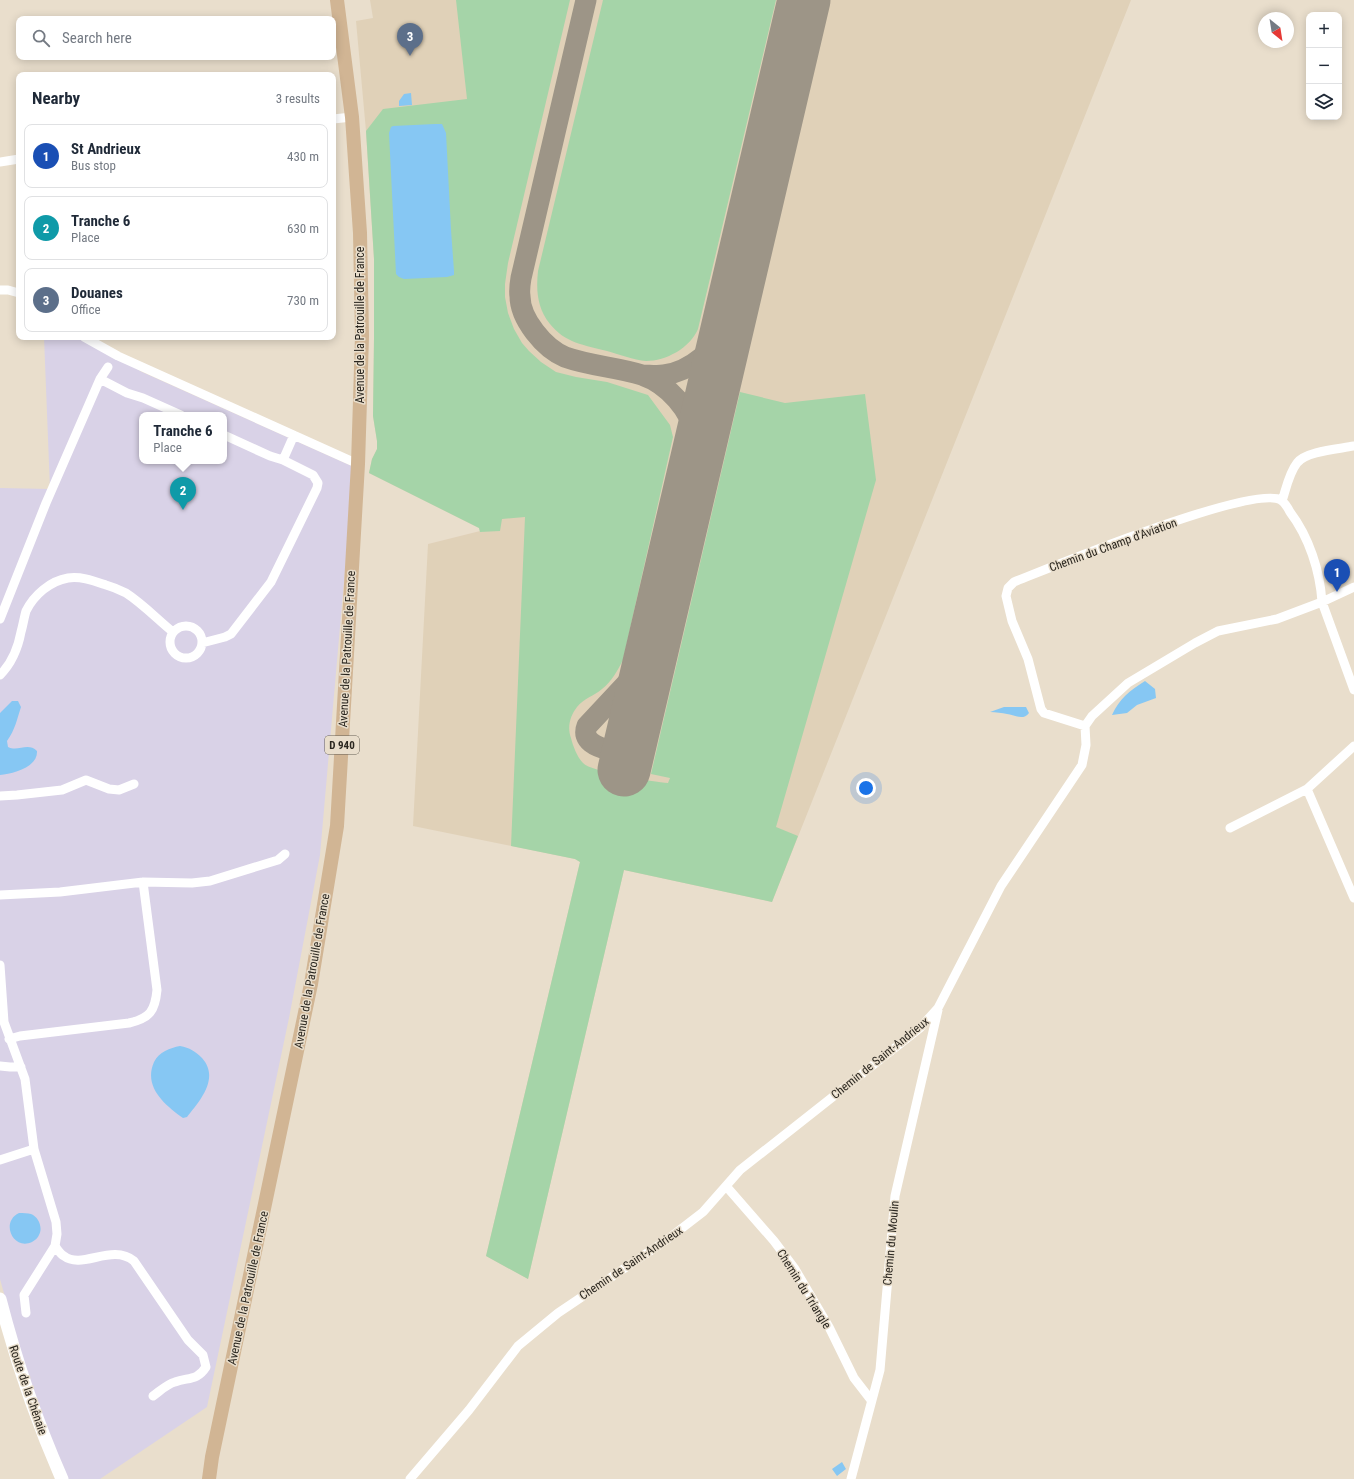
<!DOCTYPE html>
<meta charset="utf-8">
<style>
body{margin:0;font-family:"Roboto Condensed",sans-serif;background:#f2f2f3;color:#1f2937}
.controls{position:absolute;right:12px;top:12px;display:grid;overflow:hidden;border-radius:8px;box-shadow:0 2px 10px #0003}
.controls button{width:36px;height:36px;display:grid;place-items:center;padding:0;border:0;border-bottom:1px solid #e0e1e3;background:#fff;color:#1f2937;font:20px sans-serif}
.compass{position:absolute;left:1258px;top:12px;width:36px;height:36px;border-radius:50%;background:#fff;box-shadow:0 2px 10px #0003;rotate:150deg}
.you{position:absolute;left:866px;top:788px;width:14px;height:14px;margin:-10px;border:3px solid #fff;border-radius:50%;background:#1a73e8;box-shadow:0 0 0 6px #1a73e833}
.badge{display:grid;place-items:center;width:26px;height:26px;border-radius:50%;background:#694bc4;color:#fff;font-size:13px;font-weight:700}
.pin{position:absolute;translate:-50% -33px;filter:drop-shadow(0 1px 2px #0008)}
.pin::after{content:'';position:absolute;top:21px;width:14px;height:12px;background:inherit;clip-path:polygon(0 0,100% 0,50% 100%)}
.popup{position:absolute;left:139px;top:412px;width:88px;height:52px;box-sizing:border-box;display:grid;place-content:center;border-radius:8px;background:#fff;filter:drop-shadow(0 1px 3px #0005);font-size:13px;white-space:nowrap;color:#747a83}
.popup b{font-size:15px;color:#1f2937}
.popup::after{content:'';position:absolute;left:50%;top:100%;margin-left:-8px;border:8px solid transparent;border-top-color:#fff}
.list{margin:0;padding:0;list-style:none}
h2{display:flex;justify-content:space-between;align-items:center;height:52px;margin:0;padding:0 16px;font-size:17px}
h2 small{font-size:13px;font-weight:400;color:#747a83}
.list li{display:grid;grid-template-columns:26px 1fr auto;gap:12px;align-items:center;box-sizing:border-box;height:64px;margin:0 8px 8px;padding:0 8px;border:1px solid #e0e1e3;border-radius:8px}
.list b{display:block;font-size:15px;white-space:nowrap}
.list p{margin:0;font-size:13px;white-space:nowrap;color:#747a83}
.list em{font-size:13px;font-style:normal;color:#747a83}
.icon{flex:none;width:22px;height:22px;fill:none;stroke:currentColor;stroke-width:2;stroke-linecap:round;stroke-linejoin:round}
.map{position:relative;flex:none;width:1354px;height:1479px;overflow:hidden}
.search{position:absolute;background:#fff;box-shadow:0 2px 10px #0003;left:16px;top:16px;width:320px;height:44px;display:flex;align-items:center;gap:10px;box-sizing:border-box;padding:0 14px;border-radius:8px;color:#747a83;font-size:15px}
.panel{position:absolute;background:#fff;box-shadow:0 2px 10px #0003;left:16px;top:72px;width:320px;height:268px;border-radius:8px}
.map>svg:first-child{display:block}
.built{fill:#e0d1b8}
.industrial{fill:#d9d2e7;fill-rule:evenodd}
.green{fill:#a5d4a8}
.water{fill:#86c7f3}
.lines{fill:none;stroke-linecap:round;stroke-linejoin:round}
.taxiway{stroke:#9d9587;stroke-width:21}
.runway{stroke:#9d9587;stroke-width:53}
.street{stroke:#fff;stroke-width:9}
.secondary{stroke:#fff;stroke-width:13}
.primary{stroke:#d1b594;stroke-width:14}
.labels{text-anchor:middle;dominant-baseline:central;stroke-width:3;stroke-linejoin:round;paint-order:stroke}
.shield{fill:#e9decc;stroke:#635d53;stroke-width:1}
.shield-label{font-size:11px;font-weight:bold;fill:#2a261f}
.street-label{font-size:12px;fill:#2a261f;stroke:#e9decc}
</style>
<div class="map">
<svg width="1354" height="1479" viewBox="0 0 1354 1479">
<rect width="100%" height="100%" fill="#e9decc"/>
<path class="built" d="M370,0H1131L772,902L624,870L528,1279L486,1256L580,862L575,859L413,826L428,544L480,531L479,528L369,473L372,459L377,449V441L373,416L374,338V259L366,131L356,21L373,18Z"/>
<path class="industrial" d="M44,337H85L142,372L354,467L320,855L289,1018L207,1407L100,1479H67L28,1381L0,1279V488L50,489ZM142,415H224V461H142Z"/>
<path class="green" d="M456,0H570L508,263L505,284V297L508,313L514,329L522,343L529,351L541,362L556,372L576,377L607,382L648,395L670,425L673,437L623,660C618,670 611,682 602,689C594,696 584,698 577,707C570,716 567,727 571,738C573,746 577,757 583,763C591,772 654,782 668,783L670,778L651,774L740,392L785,403L865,394L876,480L776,827L798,836L772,902L624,870L528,1279L486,1256L580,862L575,859L511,846L525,517L502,519L500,531L480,532L479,528L369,473L372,459L377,449V441L373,416L374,338V259L366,131L383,109L467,99Z
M603,0H776L698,329C690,348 666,361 646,361C634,360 618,354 607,351C584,345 565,343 550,324C537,308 536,290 538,271Z"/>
<path class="water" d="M411,93L412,105L399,106V101L404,94Z
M435,124H442L446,133L451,230L454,271V275L447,277L404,279L399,277L396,274L389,133L391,127L393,126Z
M1145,681L1155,689L1156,698L1137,705L1127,713L1112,715C1120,698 1129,691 1145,681Z
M12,701H18L21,707C17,719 15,730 7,741L8,747C18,752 28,742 37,751C38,767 13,774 0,775V713Z
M1004,707H1026L1029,713C1023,721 1015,715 1007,714C1002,713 996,712 990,712Z
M180,1046C190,1048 195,1051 202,1058C220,1078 200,1101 187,1117L183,1118C165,1105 143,1087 154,1062C159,1052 170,1048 180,1046Z
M19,1213C23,1213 28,1213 31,1214C39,1217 43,1228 39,1235C38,1238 35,1240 32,1242C13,1251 0,1222 19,1213Z
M842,1462L846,1469L837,1476L832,1469Z"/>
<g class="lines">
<path class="taxiway" d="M586,0L521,278C520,284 519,290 520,296C520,319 544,348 565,357C590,366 617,367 642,375C668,384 691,410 696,437C698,443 697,451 697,458
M642,375C649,375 657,376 664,375C692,371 715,349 728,325
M631,743C629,745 627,749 625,750C620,753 614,751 609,750C597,747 581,741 587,726L644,665L652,649"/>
<path class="runway" d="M624,770L804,0"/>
<path class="street" d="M333,119L352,117
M0,162L19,159
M0,290H8L19,293
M84,337L118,356L358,464
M100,379L127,393L143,398L181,415
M283,460L294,435
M1282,501C1286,489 1289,473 1297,463C1306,451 1340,449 1354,446
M0,619L46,503L100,379L108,367
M170 642a16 16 0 1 1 32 0a16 16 0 1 1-32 0Z
M202,643L225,637L231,634L271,582L317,488L318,483L313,475L283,460L270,456L224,435
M0,675C12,663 18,648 21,632C23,625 24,618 26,611C34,595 50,581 68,578C81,576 94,581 106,585C113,587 120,590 126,593C143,604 158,620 173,632
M1085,726L1044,713L1041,709L1028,659L1012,621L1006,596L1008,588L1014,582C1052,567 1253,484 1281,500C1285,503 1288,508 1290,512C1309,537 1320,571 1322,602L1354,690
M1307,789L1354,898
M0,796L17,795L62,790L86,780L109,789L119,790L134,784
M1230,828L1307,789L1354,746
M0,895L60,892L143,882L192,883L210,881L278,860L285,854
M0,965L4,1022L25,1079L34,1149L56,1222L57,1234L55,1246L24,1295L26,1313
M9,1039L20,1036L129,1023C150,1018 155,1011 157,990L143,882
M0,1066L10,1067H21
M0,1160L34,1149
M726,1186L774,1241L795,1269L829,1327L854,1378L871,1400
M55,1246C58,1250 60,1254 64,1256C82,1270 112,1243 134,1261L188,1340L203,1355L206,1367C197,1381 188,1377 175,1382C167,1384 160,1391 153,1396
M410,1479L469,1410L518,1346L558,1313L668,1239L703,1212L740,1170L920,1028L938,1008L1001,886L1082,765L1086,745L1085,726L1092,716L1128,683L1195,643L1218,631L1277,619L1322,602L1354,587
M851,1479L880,1370L895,1196L938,1010"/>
<path class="secondary" d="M0,1299C16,1361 36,1420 62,1479"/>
<path class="primary" d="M209,1479L212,1457L311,984L337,826L358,464L362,336L360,233L352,117L337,0"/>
</g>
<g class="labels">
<rect class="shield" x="325" y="736" width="34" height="18" rx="3"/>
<g class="shield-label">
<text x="342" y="745">D 940</text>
</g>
<g class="street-label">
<text transform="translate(360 325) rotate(-90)">Avenue de la Patrouille de France</text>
<text transform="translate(1113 545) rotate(-20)">Chemin du Champ d'Aviation</text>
<text transform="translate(347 649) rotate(-87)">Avenue de la Patrouille de France</text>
<text transform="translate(312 971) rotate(-80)">Avenue de la Patrouille de France</text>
<text transform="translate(880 1058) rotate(-39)">Chemin de Saint-Andrieux</text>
<text transform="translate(891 1243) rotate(-85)">Chemin du Moulin</text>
<text transform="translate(631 1263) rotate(-34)">Chemin de Saint-Andrieux</text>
<text transform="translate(248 1288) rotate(-78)">Avenue de la Patrouille de France</text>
<text transform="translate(804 1289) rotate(58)">Chemin du Triangle</text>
<text transform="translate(28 1390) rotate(71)">Route de la Chênaie</text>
</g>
</g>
</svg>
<div class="controls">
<button>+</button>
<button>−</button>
<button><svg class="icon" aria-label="layers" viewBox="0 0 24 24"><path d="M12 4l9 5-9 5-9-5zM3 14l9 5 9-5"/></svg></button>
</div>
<svg class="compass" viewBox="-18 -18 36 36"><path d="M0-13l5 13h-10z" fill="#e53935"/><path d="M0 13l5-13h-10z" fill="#747a83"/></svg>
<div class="you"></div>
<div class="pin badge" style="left:1337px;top:592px;background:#1a4fb4">1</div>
<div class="pin badge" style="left:183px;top:510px;background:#0f9aa8">2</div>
<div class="popup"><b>Tranche 6</b>Place</div>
<div class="pin badge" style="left:410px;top:56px;background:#5c6f8a">3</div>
<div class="search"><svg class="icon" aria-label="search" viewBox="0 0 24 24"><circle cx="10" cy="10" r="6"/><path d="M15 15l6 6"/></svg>Search here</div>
<section class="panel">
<h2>Nearby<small>3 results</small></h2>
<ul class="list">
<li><span class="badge" style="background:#1a4fb4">1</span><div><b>St Andrieux</b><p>Bus stop</p></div><em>430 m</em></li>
<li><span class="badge" style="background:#0f9aa8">2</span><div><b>Tranche 6</b><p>Place</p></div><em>630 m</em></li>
<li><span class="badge" style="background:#5c6f8a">3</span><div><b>Douanes</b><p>Office</p></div><em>730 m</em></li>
</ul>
</section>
</div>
